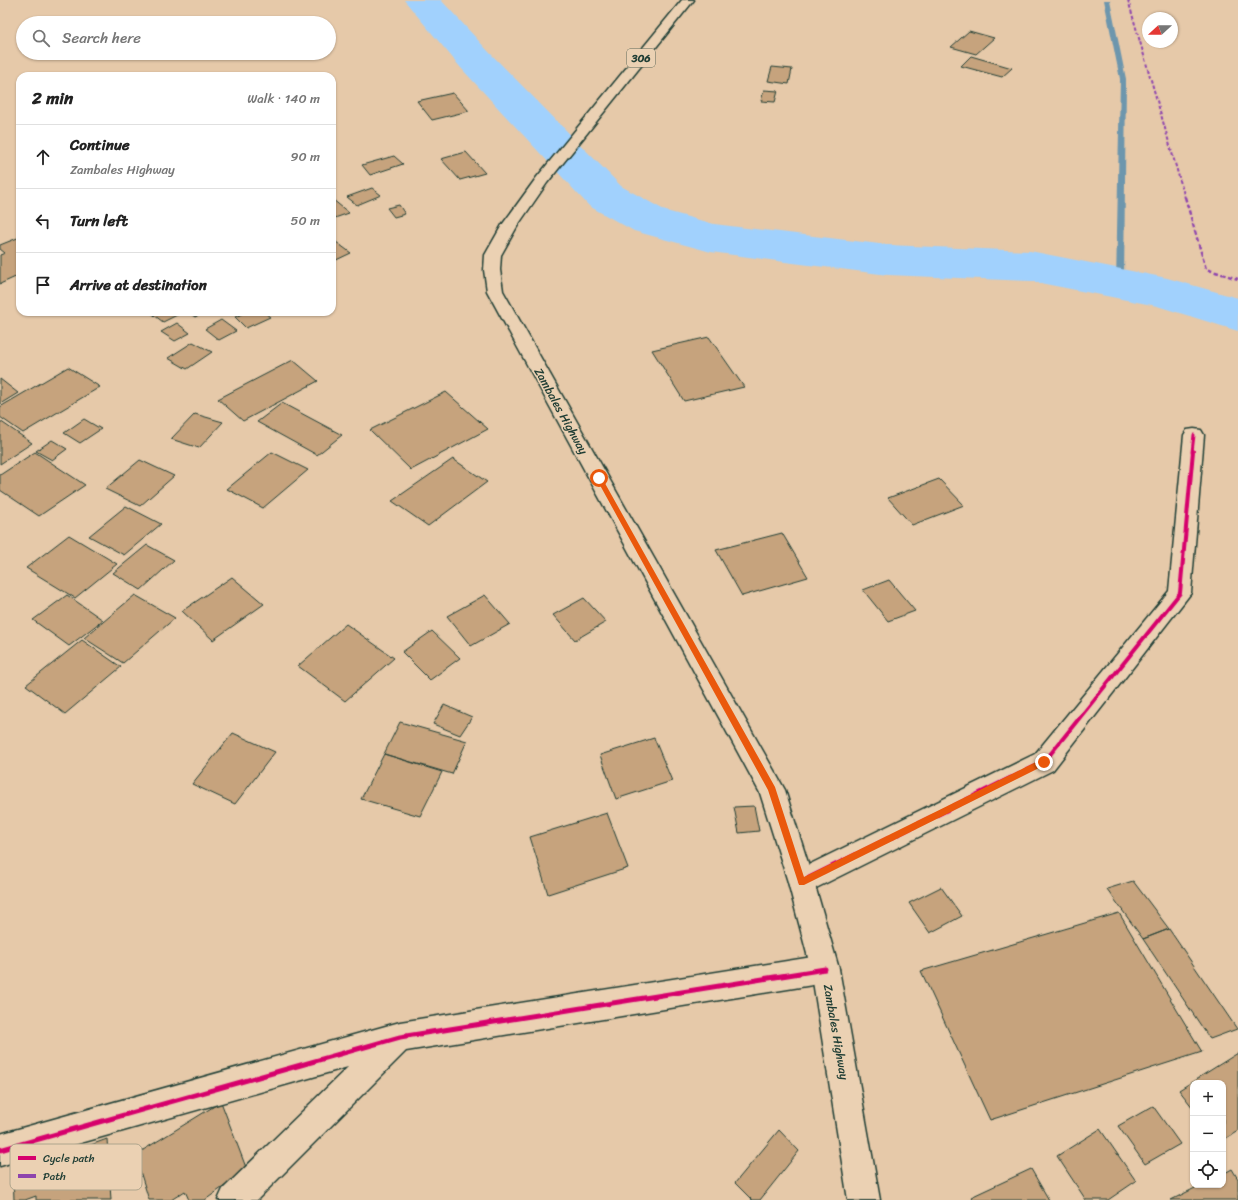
<!DOCTYPE html>
<meta charset="utf-8">
<style>
body{margin:0;font-family:Sriracha,sans-serif;background:#f6f6f6;color:#222}
.controls{position:absolute;right:12px;bottom:12px;display:grid;overflow:hidden;border-radius:8px;box-shadow:0 1px 3px #0004}
.controls button{width:36px;height:36px;display:grid;place-items:center;padding:0;border:0;border-bottom:1px solid #e0e0e0;background:#fff;color:#222;font:20px sans-serif}
.compass{position:absolute;left:1142px;top:12px;width:36px;height:36px;border-radius:50%;background:#fff;box-shadow:0 1px 3px #0004;rotate:249deg}
.stop{position:absolute;width:12px;height:12px;margin:-9px;border:3px solid #ea580c;border-radius:50%;background:#fff}
.stop.end{background:#ea580c;border-color:#fff;box-shadow:0 1px 4px #0008}
.list{margin:0;padding:0;list-style:none}
h2{display:flex;justify-content:space-between;align-items:center;height:52px;margin:0;padding:0 16px;font-size:17px}
h2 small{font-size:13px;font-weight:400;color:#767676}
.list li{display:grid;grid-template-columns:26px 1fr auto;gap:12px;align-items:center;box-sizing:border-box;height:64px;padding:0 16px;border-top:1px solid #e0e0e0}
.list b{display:block;font-size:15px;white-space:nowrap}
.list p{margin:0;font-size:13px;white-space:nowrap;color:#767676}
.list em{font-size:13px;font-style:normal;color:#767676}
.icon{flex:none;width:22px;height:22px;fill:none;stroke:currentColor;stroke-width:2;stroke-linecap:round;stroke-linejoin:round}
.map{position:relative;flex:none;width:1238px;height:1200px;overflow:hidden}
.search{position:absolute;background:#fff;box-shadow:0 1px 3px #0004;left:16px;top:16px;width:320px;height:44px;display:flex;align-items:center;gap:10px;box-sizing:border-box;padding:0 14px;border-radius:22px;color:#767676;font-size:15px}
.panel{position:absolute;background:#fff;box-shadow:0 1px 3px #0004;left:16px;top:72px;width:320px;height:244px;border-radius:12px}
.map>svg:first-child{display:block}
.lines{fill:none;stroke-linecap:round;stroke-linejoin:round}
.stream{fill:#6d96ad;fill-rule:evenodd}
.river{fill:#a1d1fd;fill-rule:evenodd}
.building{fill:#c6a37d;stroke:#1f3d34}
.minor-casing{stroke:#1f3d34;stroke-width:3}
.major-casing{stroke:#1f3d34;stroke-width:3}
.minor{fill:#ebd1b3;fill-rule:evenodd}
.major{fill:#ebd1b3;fill-rule:evenodd}
.quiet-far1{stroke:#8e44ad;stroke-width:2;stroke-dasharray:3.5 2;stroke-linecap:butt}
.quiet{stroke:#8e44ad;stroke-width:2.5;stroke-dasharray:4.5 2.5;stroke-linecap:butt}
.cycleway-far2-casing{stroke:#ebd1b3;stroke-width:5}
.cycleway-far1-casing{stroke:#ebd1b3;stroke-width:6}
.cycleway-casing{stroke:#ebd1b3;stroke-width:8}
.cycleway-far2{stroke:#d6006c;stroke-width:3}
.cycleway-far1{stroke:#d6006c;stroke-width:4}
.cycleway{stroke:#d6006c;stroke-width:5}
.route{fill:#ea580c}
.labels{text-anchor:middle;dominant-baseline:central;stroke-width:3;stroke-linejoin:round;paint-order:stroke}
.shield{fill:#ebd1b3;stroke:#5c695a;stroke-width:1}
.shield-label{font-size:11px;font-weight:bold;fill:#1f3d34}
.street-label{font-size:12px;fill:#1f3d34;stroke:#ebd1b3}
.key{fill:#ebd1b3;stroke:#aea58d;stroke-width:1}
.key-label{font-size:11px;fill:#1f3d34}
</style>
<div class="map">
<svg width="1238" height="1200" viewBox="0 0 1238 1200">
<rect width="100%" height="100%" fill="#e6c9a9"/>
<filter id="ink" filterUnits="userSpaceOnUse"><feTurbulence type="fractalNoise" baseFrequency=".025" numOctaves="2"/><feDisplacementMap in="SourceGraphic" scale="8" xChannelSelector="R" yChannelSelector="G"/><feConvolveMatrix kernelMatrix="1 2 1 2 8 2 1 2 1" color-interpolation-filters="sRGB"/></filter>
<g filter="url(#ink)">
<g class="lines">
<path class="stream" d="M1104,0H1110L1126,79L1124,284L1120,286L1116,284L1120,79Z"/>
<path class="river" d="M404,0H441L489,52L621,186L666,211L714,224L888,245L1030,251L1167,278L1238,298V331L1157,306L1030,281L888,275L785,262L711,252L634,231L589,206L461,68Z"/>
</g>
<path class="building" d="M969,31L994,38L976,54L951,47Z
M971,56L1012,68L1002,77L961,66Z
M772,67L792,69L789,84L768,81Z
M764,90L778,91L775,102L761,101Z
M453,93L469,111L432,120L417,101Z
M466,152L485,173L460,180L441,159Z
M394,156L403,164L370,175L362,165Z
M372,188L381,195L357,205L347,197Z
M332,199L349,213L332,219Z
M399,205L405,214L394,217L387,208Z
M20,237V275L0,284V255L5,253L0,249V245Z
M332,239L351,253L332,262Z
M150,312H176L179,314L163,322Z
M188,312H205L195,317Z
M246,312H264L270,317L246,328L235,317Z
M221,320L236,331L219,340L205,329Z
M177,323L190,333L175,341L161,332Z
M709,337L744,387L684,401L652,350Z
M193,342L212,352L187,369L168,358Z
M293,360L318,381L243,421L218,399Z
M68,367L100,387L23,433L0,417V407Z
M0,379L18,393L0,404Z
M446,392L488,429L411,470L370,430Z
M282,403L342,435L317,455L257,422Z
M195,414L223,422L199,448L171,439Z
M84,419L101,429L80,443L64,433Z
M0,421L32,443L0,464Z
M52,440L67,449L52,460L36,451Z
M35,452L85,485L39,516L0,490V475Z
M272,452L308,470L263,508L227,489Z
M453,459L487,482L428,526L392,501Z
M140,460L174,476L140,506L105,489Z
M939,479L964,505L912,525L888,498Z
M126,506L161,524L124,555L89,536Z
M782,533L808,577L742,596L716,550Z
M69,535L117,564L75,598L26,568Z
M147,545L174,560L141,590L113,573Z
M232,577L264,604L213,640L182,611Z
M889,580L915,611L888,621L863,590Z
M67,595L103,620L69,646L33,620Z
M135,595L175,618L123,663L84,638Z
M485,595L510,624L471,646L447,616Z
M584,598L606,622L575,640L553,615Z
M346,624L394,658L345,701L298,666Z
M432,631L460,658L430,680L402,652Z
M82,640L121,667L65,714L26,685Z
M444,705L472,717L460,735L433,724Z
M400,722L467,741L452,774L384,754Z
M233,733L275,752L235,804L192,784Z
M654,738L672,781L616,799L600,755Z
M384,754L442,772L420,816L361,799Z
M754,806L759,831L739,833L734,807Z
M607,813L628,868L548,894L530,837Z
M1133,881L1169,929L1143,939L1107,889Z
M941,887L962,916L930,933L909,903Z
M1119,913L1202,1052L990,1120L921,971Z
M1169,929L1237,1029L1210,1039L1143,939Z
M1238,1053V1131L1223,1140V1083H1193V1108L1179,1090Z
M221,1102L247,1170L205,1200H189L185,1191L171,1200H149L135,1155Z
M1153,1106L1180,1144L1145,1164L1118,1126Z
M1100,1129L1136,1181L1108,1200H1086L1057,1156Z
M779,1130L799,1151L760,1200H752L735,1183Z
M107,1139L111,1200H36V1196L25,1200H14L13,1173Z
M1031,1169L1049,1200H973L971,1197Z
M1232,1169L1238,1179V1200H1171L1201,1185H1223V1174Z"/>
<g class="lines">
<defs>
<path id="minor" d="M1194,429L1201,430L1204,435L1191,593L1053,770L810,891L801,895L792,891L788,882L792,873L1035,754L1169,591L1184,435L1187,430Z
M825,955L835,959L839,969L835,979L825,983L406,1051L257,1200H218L223,1189L348,1067L0,1166V1134L400,1022Z"/>
<path id="major" d="M682,0H694L547,183L518,225L501,255L500,270L503,291L785,790L814,882L839,969L880,1200H848L811,969L788,882L760,793L487,291L484,270L485,255L502,225L537,177Z"/>
</defs>
<use href="#minor" class="minor-casing"/>
<use href="#major" class="major-casing"/>
<use href="#minor" class="minor"/>
<use href="#major" class="major"/>
<path class="quiet-far1" d="M1128,0L1185,198"/>
<path class="quiet" d="M1185,197L1206,269L1238,279"/>
<defs>
<path id="cycleway-far2" d="M1192,452L1194,435"/>
<path id="cycleway-far1" d="M1009,779L1044,762L1180,593L1193,451"/>
<path id="cycleway" d="M801,882L1011,778
M0,1150L400,1037L825,969"/>
</defs>
<use href="#cycleway-far2" class="cycleway-far2-casing"/>
<use href="#cycleway-far1" class="cycleway-far1-casing"/>
<use href="#cycleway" class="cycleway-casing"/>
<use href="#cycleway-far2" class="cycleway-far2"/>
<use href="#cycleway-far1" class="cycleway-far1"/>
<use href="#cycleway" class="cycleway"/>
</g>
</g>
<path class="route" d="M599,476L602,478L775,787L804,877L1042,759H1047V764L804,885H799L768,790L596,478Z"/>
<g class="labels">
<rect class="shield" x="627" y="49" width="28" height="18" rx="3"/>
<g class="shield-label">
<text x="641" y="58">306</text>
</g>
<g class="street-label">
<text transform="translate(561 411) rotate(61)">Zambales Highway</text>
<text transform="translate(836 1032) rotate(80)">Zambales Highway</text>
</g>
</g>
<rect x="10" y="1144" width="132" height="46" rx="6" class="key"/>
<rect x="18" y="1156" width="18" height="4" fill="#d6006c"/>
<rect x="18" y="1174" width="18" height="4" fill="#8e44ad"/>
<g class="key-label">
<text x="43" y="1162">Cycle path</text>
<text x="43" y="1180">Path</text>
</g>
</svg>
<div class="controls">
<button>+</button>
<button>−</button>
<button><svg class="icon" aria-label="locate" viewBox="0 0 24 24"><circle cx="12" cy="12" r="6"/><path d="M12 2v4M12 18v4M2 12h4M18 12h4"/></svg></button>
</div>
<svg class="compass" viewBox="-18 -18 36 36"><path d="M0-13l5 13h-10z" fill="#e53935"/><path d="M0 13l5-13h-10z" fill="#767676"/></svg>
<div class="stop" style="left:599px;top:478px"></div>
<div class="stop end" style="left:1044px;top:762px"></div>
<div class="search"><svg class="icon" aria-label="search" viewBox="0 0 24 24"><circle cx="10" cy="10" r="6"/><path d="M15 15l6 6"/></svg>Search here</div>
<section class="panel">
<h2>2 min<small>Walk · 140 m</small></h2>
<ul class="list">
<li><svg class="icon" aria-label="ahead" viewBox="0 0 24 24"><path d="M12 20V5M6 11l6-6 6 6"/></svg><div><b>Continue</b><p>Zambales Highway</p></div><em>90 m</em></li>
<li><svg class="icon" aria-label="left" viewBox="0 0 24 24"><path d="M17 20v-9H6M10 6l-5 5 5 5"/></svg><div><b>Turn left</b></div><em>50 m</em></li>
<li><svg class="icon" aria-label="arrive" viewBox="0 0 24 24"><path d="M6 21V4h12l-3 4 3 4H6"/></svg><div><b>Arrive at destination</b></div></li>
</ul>
</section>
</div>
